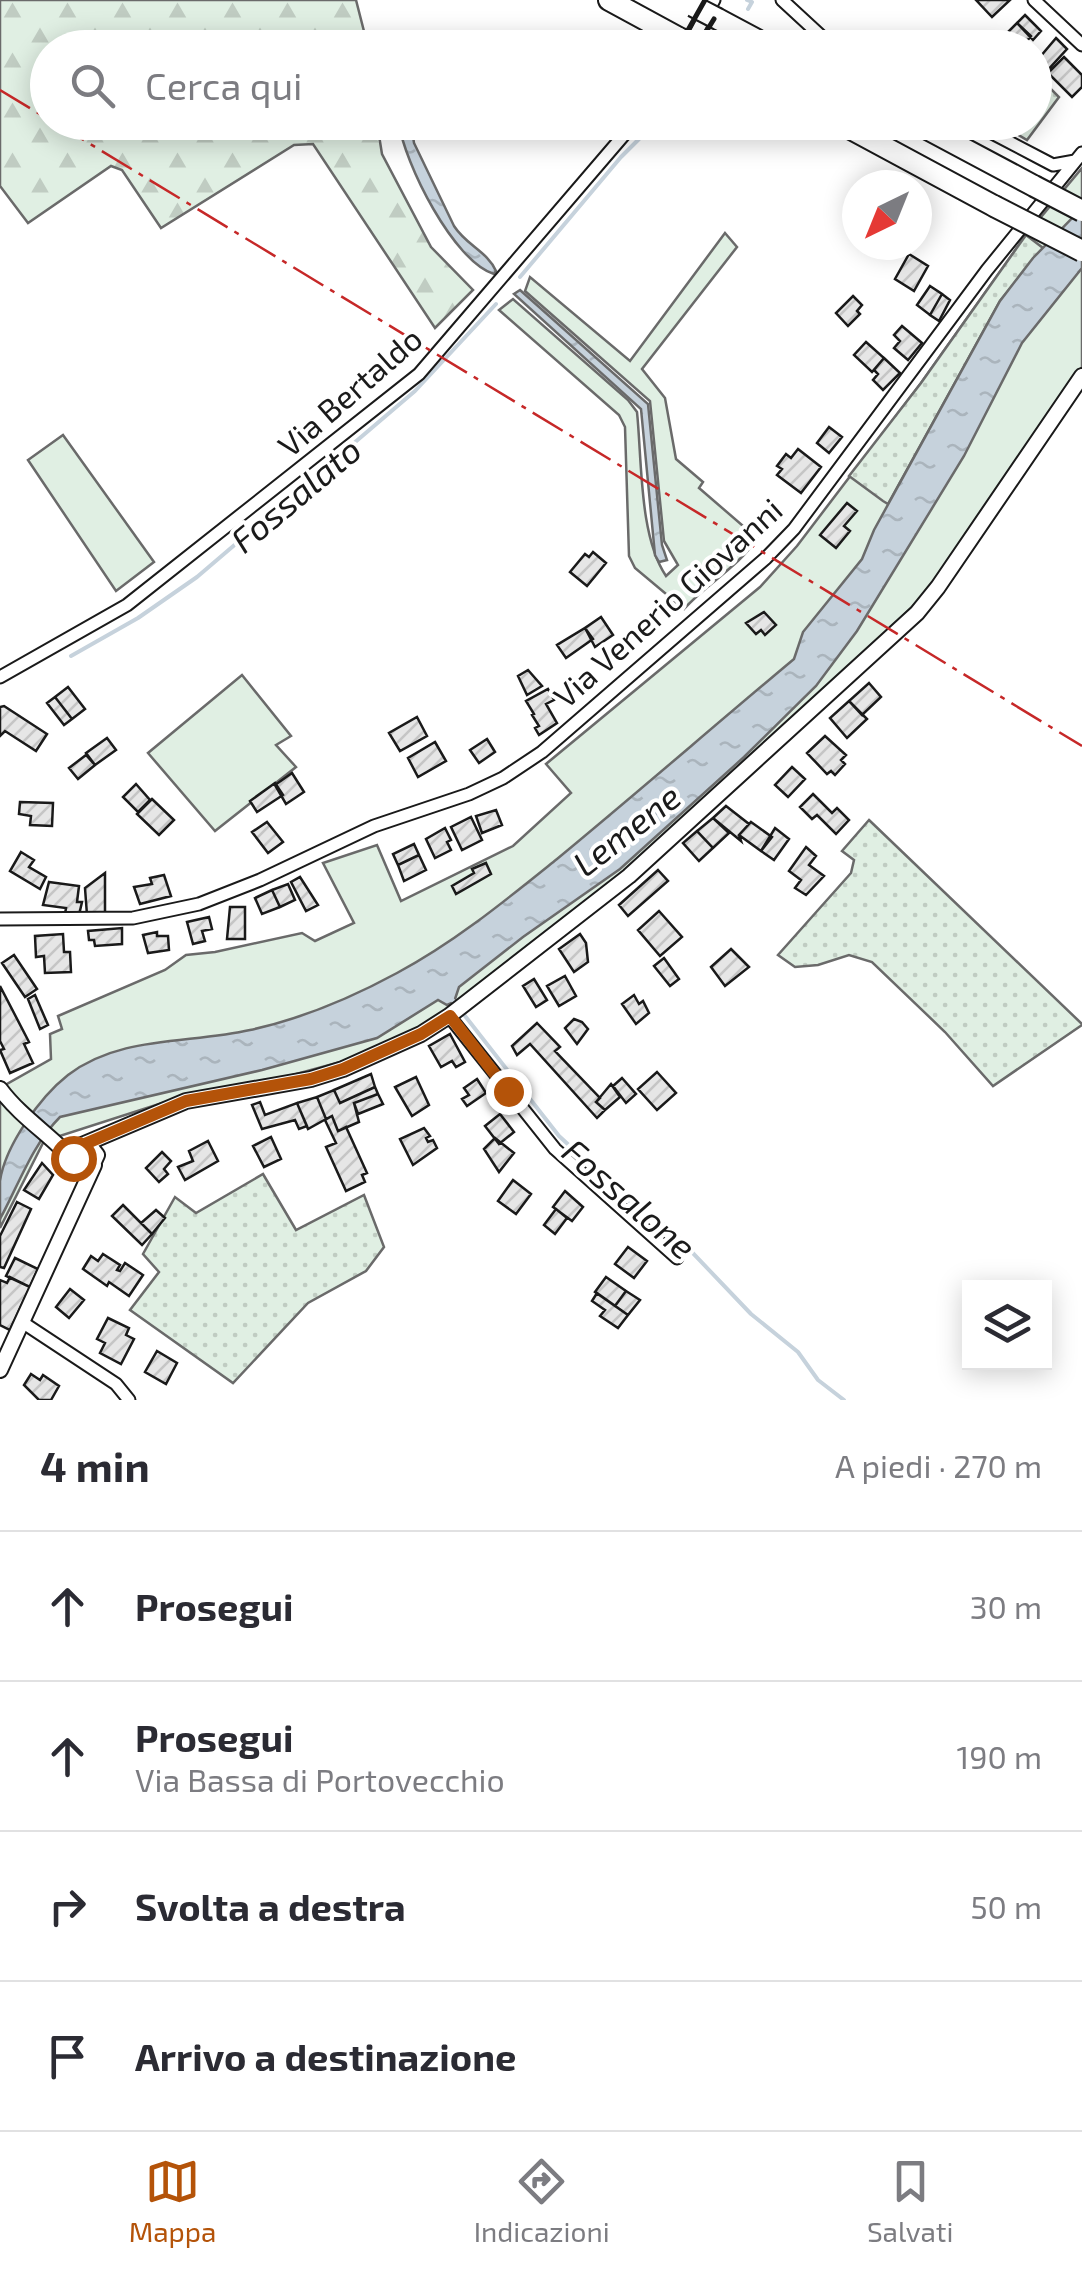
<!DOCTYPE html>
<html lang="it">
<meta charset="utf-8">
<style>
body{margin:0;font-family:"Exo 2",sans-serif;background:#f2f2f3;color:#2b2b33}
.controls{position:absolute;right:30px;bottom:30px;display:grid;overflow:hidden;border-radius:0px;box-shadow:0 5px 25px #0003}
.controls button{width:90px;height:90px;display:grid;place-items:center;padding:0;border:0;border-bottom:2px solid #e1e1e2;background:#fff;color:#2b2b33;font:50px sans-serif}
.compass{position:absolute;left:842px;top:170px;width:90px;height:90px;border-radius:50%;background:#fff;box-shadow:0 5px 25px #0003;rotate:223deg}
.stop{position:absolute;width:30px;height:30px;margin:-22px;border:8px solid #b45309;border-radius:50%;background:#fff}
.stop.end{background:#b45309;border-color:#fff;box-shadow:0 2px 10px #0008}
.list{margin:0;padding:0;list-style:none}
h2{display:flex;justify-content:space-between;align-items:center;height:130px;margin:0;padding:0 40px;font-size:42px}
h2 small{font-size:32px;font-weight:400;color:#7c7c81}
.list li{display:grid;grid-template-columns:65px 1fr auto;gap:30px;align-items:center;box-sizing:border-box;height:150px;padding:0 40px;border-top:2px solid #e1e1e2}
.list b{display:block;font-size:38px;white-space:nowrap}
.list p{margin:0;font-size:32px;white-space:nowrap;color:#7c7c81}
.list em{font-size:32px;font-style:normal;color:#7c7c81}
.icon{flex:none;width:55px;height:55px;fill:none;stroke:currentColor;stroke-width:2;stroke-linecap:round;stroke-linejoin:round}
.map{position:relative;flex:none;width:1082px;height:1400px;overflow:hidden}
.search{position:absolute;background:#fff;box-shadow:0 5px 25px #0003;left:30px;right:30px;top:30px;height:110px;display:flex;align-items:center;gap:25px;box-sizing:border-box;padding:0 35px;border-radius:55px;color:#7c7c81;font-size:38px}
.sheet{height:730px;background:#fff}
nav{display:flex;justify-content:space-around;align-items:center;box-sizing:border-box;height:140px;border-top:2px solid #e1e1e2;background:#fff;font-size:28px;color:#7c7c81}
nav a{display:grid;justify-items:center;gap:5px}
nav .on{color:#b45309}
.map>svg:first-child{display:block}
.green{fill:#e0efe3;stroke:#6a6a6a;stroke-width:2.5}
.forest{fill:url(#forest-firs);stroke:#6a6a6a;stroke-width:2.5}
.garden{fill:url(#garden-dots);stroke:#6a6a6a;stroke-width:2.5}
.water{fill:url(#water-ripples);stroke:#6a6a6a;stroke-width:2.5}
.lines{fill:none;stroke-linecap:round;stroke-linejoin:round}
.stream{stroke:#c6d2dc;stroke-width:4}
.building{fill:url(#building-hatch);stroke:#1a1a1a;stroke-width:2.5}
.minor-casing{stroke:#1a1a1a;stroke-width:15}
.tertiary-casing{stroke:#1a1a1a;stroke-width:18}
.motorway-casing{stroke:#1a1a1a;stroke-width:24}
.minor{stroke:#fff;stroke-width:11}
.tertiary{stroke:#fff;stroke-width:14}
.motorway{stroke:#fff;stroke-width:20}
.motorway-bridge-casing{stroke:#1a1a1a;stroke-width:24;stroke-linecap:butt}
.motorway-bridge{stroke:#fff;stroke-width:20}
.wall{stroke:#1a1a1a;stroke-width:5}
.power{stroke:#c62828;stroke-width:2.5;stroke-dasharray:35 8 5 8;stroke-linecap:butt}
.route{stroke:#b45309;stroke-width:12}
.labels{text-anchor:middle;dominant-baseline:central;stroke-width:8;stroke-linejoin:round;paint-order:stroke}
.street-label{font-size:32px;fill:#1a1a1a;stroke:#fff}
.water-label{font-size:35px;font-style:italic;fill:#1a1a1a;stroke:#fff}
</style>
<div class="map">
<svg width="1082" height="1400" viewBox="0 0 1082 1400">
<defs>
<pattern id="forest-firs" width="22" height="20" patternUnits="userSpaceOnUse" patternTransform="scale(2.5)"><rect width="22" height="20" fill="#e0efe3"/><path d="M5 1l3.5 6h-7zM16 11l3.5 6h-7z" fill="#c0ccc2"/></pattern>
<pattern id="garden-dots" width="8" height="8" patternUnits="userSpaceOnUse" patternTransform="scale(2.5)"><rect width="8" height="8" fill="#e0efe3"/><path d="M2 2h.1M6 6h.1" fill="none" stroke="#c0ccc2" stroke-width="1.8" stroke-linecap="round"/></pattern>
<pattern id="water-ripples" width="26" height="14" patternUnits="userSpaceOnUse" patternTransform="scale(2.5)"><rect width="26" height="14" fill="#c6d2dc"/><path d="M2 4q2-2 4 0t4 0M15 11q2-2 4 0t4 0" fill="none" stroke="#aab4bc"/></pattern>
<pattern id="building-hatch" width="6" height="6" patternUnits="userSpaceOnUse" patternTransform="scale(2.5)"><rect width="6" height="6" fill="#e6e6e6"/><path d="M-1 1l2-2M0 6l6-6M5 7l2-2" fill="none" stroke="#c5c5c5"/></pattern>
</defs>
<rect width="100%" height="100%" fill="#fff"/>
<path class="green" d="M1082,168V367L934,586L835,681L610,887L450,1009L408,1035L344,1061L267,1082L184,1096L44,1141L0,1228V1094L7,1084L51,1059L50,1034L62,1029L58,1016L165,970L186,955L215,952L302,933L315,941L354,923L323,863L377,845L401,901L513,846L571,793L546,764L760,587L797,546L921,383L1026,235Z
M725,233L737,247L642,369L665,398L676,459L703,482L699,488L757,538C740,566 706,584 684,609L635,568L629,556L625,427L619,415L499,310L513,299L628,400L637,412C642,460 639,536 666,576L678,565L664,541L650,401L525,291L530,277L630,361Z
M63,435L154,562L116,591L28,460Z
M242,675L291,736L276,745L296,767L215,831L148,753Z"/>
<path class="forest" d="M0,0H356L368,47L48,48V122L377,123L382,154L431,247L473,290L435,328L313,144L294,145L161,228L122,170L111,166L28,223L0,186Z"/>
<path class="garden" d="M1035,73L1059,97L1027,140L998,123L1034,122Z
M1026,235L1043,248L1000,301L888,504L883,501L849,476L921,383Z
M869,820L1082,1024V1025L993,1086L945,1032L872,962L849,955L818,965L795,967L778,955L851,873L854,860L842,851Z
M263,1174L296,1230L364,1195L384,1247L366,1271L308,1303L233,1383L130,1310L159,1272L143,1254L175,1197L196,1213Z"/>
<path class="water" d="M399,123H411L414,143L454,226C466,245 488,252 496,271L494,274C454,262 404,163 399,123Z
M1082,208V268L1022,343L964,456L857,631L816,686L744,757L620,869L523,937L459,987L454,1002L447,1005L438,1000L377,1038L262,1070L60,1117C32,1145 19,1184 0,1219C0,1207 0,1193 0,1181C5,1146 40,1097 68,1075C120,1035 189,1044 250,1030C301,1019 351,998 397,973C455,942 506,900 557,859C637,793 715,725 794,659L803,632L862,559L874,530L1000,301L1033,258Z
M520,290L648,404L662,545L667,560L659,562L655,555L641,409L514,294Z"/>
<g class="lines">
<path class="stream" d="M747,0L752,2L748,9
M520,277L621,157L656,122
M71,656L138,618L197,577L415,391L496,304
M451,998L559,1136L634,1205L668,1227L751,1314L798,1352L818,1380L844,1400"/>
</g>
<path class="building" d="M976,0H1010L992,17Z
M1025,15L1041,31L1033,40L1017,23Z
M1017,23L1031,36L1021,48H1016L1004,36Z
M1056,38L1067,49L1045,73L1035,63Z
M1064,57L1082,75V87L1072,97L1048,73Z
M909,254L928,266L914,291L895,279Z
M930,286L942,294L930,315L917,305Z
M942,294L950,300L939,321L930,315Z
M853,296L862,305L857,311L860,314L848,326L836,313Z
M902,326L922,343L908,360L894,348L900,341L894,335Z
M866,342L884,358L872,372L854,355Z
M884,358L900,373L883,390L873,380L878,374L874,370Z
M829,427L842,437L829,453L817,443Z
M798,449L821,467L801,493L777,475L782,469L777,466L786,454L791,458Z
M847,503L857,511L844,526L850,531L836,548L820,535Z
M593,552L606,563L587,586L570,572L585,554L589,557Z
M764,612L776,625L765,635L761,630L756,634L746,623Z
M601,617L613,635L595,647L585,628Z
M585,628L593,639L566,658L557,645Z
M528,670L542,686L527,695L518,676Z
M869,683L881,697L862,715L849,701Z
M68,687L85,709L72,719L55,697Z
M548,689L554,700L546,704L557,723L539,735L535,728L539,726L532,715L534,714L526,701Z
M55,697L72,719L64,725L47,703Z
M849,701L867,719L847,738L830,718Z
M4,706L47,734L36,751L5,731L0,736V707Z
M417,717L427,736L400,751L389,733Z
M825,736L846,755L841,760L845,764L835,775L831,771L827,774L807,753Z
M107,738L116,750L95,765L86,753Z
M487,739L495,752L479,763L470,750Z
M435,742L446,761L418,777L408,758Z
M86,755L95,765L78,779L69,768Z
M792,767L805,779L788,797L775,785Z
M292,773L304,792L286,804L275,785Z
M275,783L283,795L257,812L250,801Z
M136,784L150,800L138,812L123,797Z
M813,794L832,813L837,808L849,820L836,834L817,815L812,819L800,807Z
M152,799L174,820L159,835L137,814Z
M20,802L53,803L52,826L30,825L31,816L19,814Z
M726,806L749,824L739,835L741,841L713,818Z
M496,810L502,825L482,833L476,816Z
M471,817L482,840L462,850L451,827Z
M713,818L729,833L713,848L697,831Z
M267,822L283,842L268,853L252,832Z
M751,822L772,837L761,851L739,835Z
M445,828L451,840L447,842L451,850L435,858L426,839Z
M775,828L789,839L774,860L761,851Z
M697,831L713,848L699,861L683,843Z
M414,844L419,855L398,865L393,854Z
M806,847L816,856L809,865L824,876L806,895L795,888L801,880L789,871Z
M21,852L34,860L29,867L46,877L40,889L10,871Z
M419,855L426,870L404,881L398,865Z
M486,863L491,874L456,894L452,886L474,873L472,869Z
M658,870L668,881L628,916L619,905Z
M105,873V914L87,915L85,888Z
M164,875L171,896L140,904L134,887L152,884L150,878Z
M300,877L318,905L306,911L291,882Z
M49,882L79,886L77,902H82L79,915L65,914L66,908L43,905Z
M288,884L295,900L280,907L272,890Z
M272,890L280,907L262,914L255,898Z
M230,907H245V939H227Z
M659,911L682,937L660,956L638,930Z
M209,917L212,929L202,931L205,941L193,944L187,922Z
M122,928V944L95,946L94,940H89L88,931Z
M157,932V936H168L169,950L148,953L143,935Z
M63,934L64,952H70L71,972L45,973L44,956L36,957L35,936Z
M580,934L586,943L588,962L574,972L559,949Z
M731,949L749,967L725,986L711,967Z
M14,955L37,989L25,997L2,963Z
M664,958L679,979L670,986L654,966Z
M565,976L576,996L559,1006L547,986Z
M534,979L547,1000L536,1007L523,986Z
M0,986L29,1042L24,1044L33,1063L10,1073L0,1050L4,1049L0,1041Z
M35,995L48,1025L40,1029L28,999Z
M634,995L639,1004L643,1001L649,1013L636,1024L622,1004Z
M574,1019L582,1022L588,1029L577,1044L565,1028Z
M537,1023L560,1047L555,1051L600,1098L596,1102L605,1110L597,1118L530,1044L517,1055L512,1046Z
M450,1034L465,1062L456,1067L452,1061L441,1067L429,1046Z
M657,1072L676,1093L657,1110L638,1089Z
M371,1074L375,1087L340,1103L334,1090Z
M416,1077L429,1105L412,1116L395,1087Z
M622,1078L636,1094L626,1103L613,1086Z
M477,1079L486,1093L467,1106L462,1099L469,1095L464,1088Z
M611,1084L620,1097L605,1110L596,1102Z
M375,1087L378,1094L354,1103L359,1122L338,1131L332,1116L326,1119L317,1097L334,1090L340,1103Z
M378,1094L383,1104L358,1114L354,1103Z
M317,1097L326,1119L308,1129L297,1103Z
M260,1102L265,1115L297,1103L307,1126L299,1129L295,1120L262,1129L252,1105Z
M500,1114L514,1132L499,1144L485,1126Z
M332,1116L338,1131L346,1127L367,1173L362,1175L365,1182L346,1191L326,1147L336,1143L325,1120Z
M424,1128L430,1136L426,1138L428,1142L433,1140L437,1148L413,1165L400,1139Z
M271,1137L281,1159L264,1167L253,1146Z
M495,1138L514,1153L499,1172L484,1149Z
M208,1141L218,1161L185,1180L178,1167L193,1161L189,1151Z
M162,1152L171,1161L164,1169L168,1174L159,1182L146,1168Z
M42,1163L53,1175L39,1199L24,1190Z
M513,1180L531,1194L516,1214L498,1201Z
M565,1191L583,1207L572,1221L553,1207Z
M17,1202L31,1209L4,1268L0,1267V1236Z
M123,1205L152,1234L142,1245L112,1216Z
M556,1209L567,1218L555,1234L544,1225Z
M156,1210L165,1218L152,1234L141,1223Z
M628,1247L647,1261L634,1278L615,1264Z
M103,1254L120,1265L117,1270L120,1271L125,1263L143,1275L129,1296L109,1282L107,1286L83,1269L91,1256L98,1261Z
M15,1258L38,1269L30,1287L6,1276Z
M10,1277L30,1287L10,1330L0,1325V1280L7,1283Z
M606,1277L626,1291L615,1306L595,1292Z
M70,1289L84,1300L69,1318L56,1307Z
M626,1291L640,1300L628,1315L615,1306Z
M597,1293L628,1315L618,1328L600,1316L605,1310L592,1301Z
M108,1318L129,1328L126,1335L134,1339L121,1364L100,1353L105,1343L97,1339Z
M157,1351L177,1363L166,1384L145,1372Z
M31,1374L40,1380L43,1375L59,1386L51,1400H39L24,1385Z"/>
<g class="lines">
<defs>
<path id="minor" d="M782,0L834,48
M1034,0L1082,45
M688,48L714,0
M971,122L1053,165L1075,161
M0,677L127,605L419,374L635,122
M0,919L133,918L199,904L260,880L374,826L469,794L503,778L542,752L766,558L794,529L987,270L1082,153
M449,1016L555,1149L677,1258
M22,1322L116,1384L129,1400"/>
<path id="tertiary" d="M0,1089C23,1120 57,1139 79,1167L91,1168L97,1155L90,1146L82,1145L75,1151L73,1158
M82,1145L186,1101L311,1079L343,1069L421,1034L449,1016L629,876L917,613L938,587L1082,376
M0,1370L94,1165"/>
<path id="motorway" d="M609,0L679,38
M718,19L772,48
M838,122L994,206
M914,122L1034,186"/>
</defs>
<use href="#minor" class="minor-casing"/>
<use href="#tertiary" class="tertiary-casing"/>
<use href="#motorway" class="motorway-casing"/>
<use href="#minor" class="minor"/>
<use href="#tertiary" class="tertiary"/>
<use href="#motorway" class="motorway"/>
<defs>
<path id="motorway-bridge" d="M693,6L718,19
M679,38L697,48
M1034,186L1082,211
M994,206L1082,251"/>
</defs>
<use href="#motorway-bridge" class="motorway-bridge-casing"/>
<use href="#motorway-bridge" class="motorway-bridge"/>
<path class="wall" d="M683,39L705,0
M698,45L714,19"/>
<path class="power" d="M0,90L48,119
M54,122L1082,746"/>
</g>
<g class="lines">
<path class="route" d="M73,1158L80,1146L186,1101L311,1079L343,1069L421,1034L450,1016L508,1091"/>
</g>
<g class="labels">
<g class="street-label">
<text transform="translate(349 391) rotate(-41)">Via Bertaldo</text>
<text transform="translate(667 602) rotate(-42)">Via Venerio Giovanni</text>
</g>
<g class="water-label">
<text transform="translate(295 494) rotate(-40)">Fossalato</text>
<text transform="translate(626 829) rotate(-38)">Lemene</text>
<text transform="translate(630 1198) rotate(41)">Fossalone</text>
</g>
</g>
</svg>
<div class="controls">
<button><svg class="icon" aria-label="layers" viewBox="0 0 24 24"><path d="M12 4l9 5-9 5-9-5zM3 14l9 5 9-5"/></svg></button>
</div>
<svg class="compass" viewBox="-18 -18 36 36"><path d="M0-13l5 13h-10z" fill="#e53935"/><path d="M0 13l5-13h-10z" fill="#7c7c81"/></svg>
<div class="stop" style="left:73px;top:1158px"></div>
<div class="stop end" style="left:508px;top:1091px"></div>
<div class="search"><svg class="icon" aria-label="search" viewBox="0 0 24 24"><circle cx="10" cy="10" r="6"/><path d="M15 15l6 6"/></svg>Cerca qui</div>
</div>
<section class="sheet">
<h2>4 min<small>A piedi · 270 m</small></h2>
<ul class="list">
<li><svg class="icon" aria-label="ahead" viewBox="0 0 24 24"><path d="M12 20V5M6 11l6-6 6 6"/></svg><div><b>Prosegui</b></div><em>30 m</em></li>
<li><svg class="icon" aria-label="ahead" viewBox="0 0 24 24"><path d="M12 20V5M6 11l6-6 6 6"/></svg><div><b>Prosegui</b><p>Via Bassa di Portovecchio</p></div><em>190 m</em></li>
<li><svg class="icon" aria-label="right" viewBox="0 0 24 24"><path d="M7 20v-9h11M14 6l5 5-5 5"/></svg><div><b>Svolta a destra</b></div><em>50 m</em></li>
<li><svg class="icon" aria-label="arrive" viewBox="0 0 24 24"><path d="M6 21V4h12l-3 4 3 4H6"/></svg><div><b>Arrivo a destinazione</b></div></li>
</ul>
</section>
<nav>
<a class="on"><svg class="icon" aria-label="map" viewBox="0 0 24 24"><path d="M3 6l6-2 6 2 6-2v14l-6 2-6-2-6 2zM9 4v14M15 6v14"/></svg>Mappa</a>
<a><svg class="icon" aria-label="directions" viewBox="0 0 24 24"><path d="M12 3l9 9-9 9-9-9zM9 14v-3h6M13 9l2 2-2 2"/></svg>Indicazioni</a>
<a><svg class="icon" aria-label="saved" viewBox="0 0 24 24"><path d="M7 4h10v16l-5-4-5 4z"/></svg>Salvati</a>
</nav>
